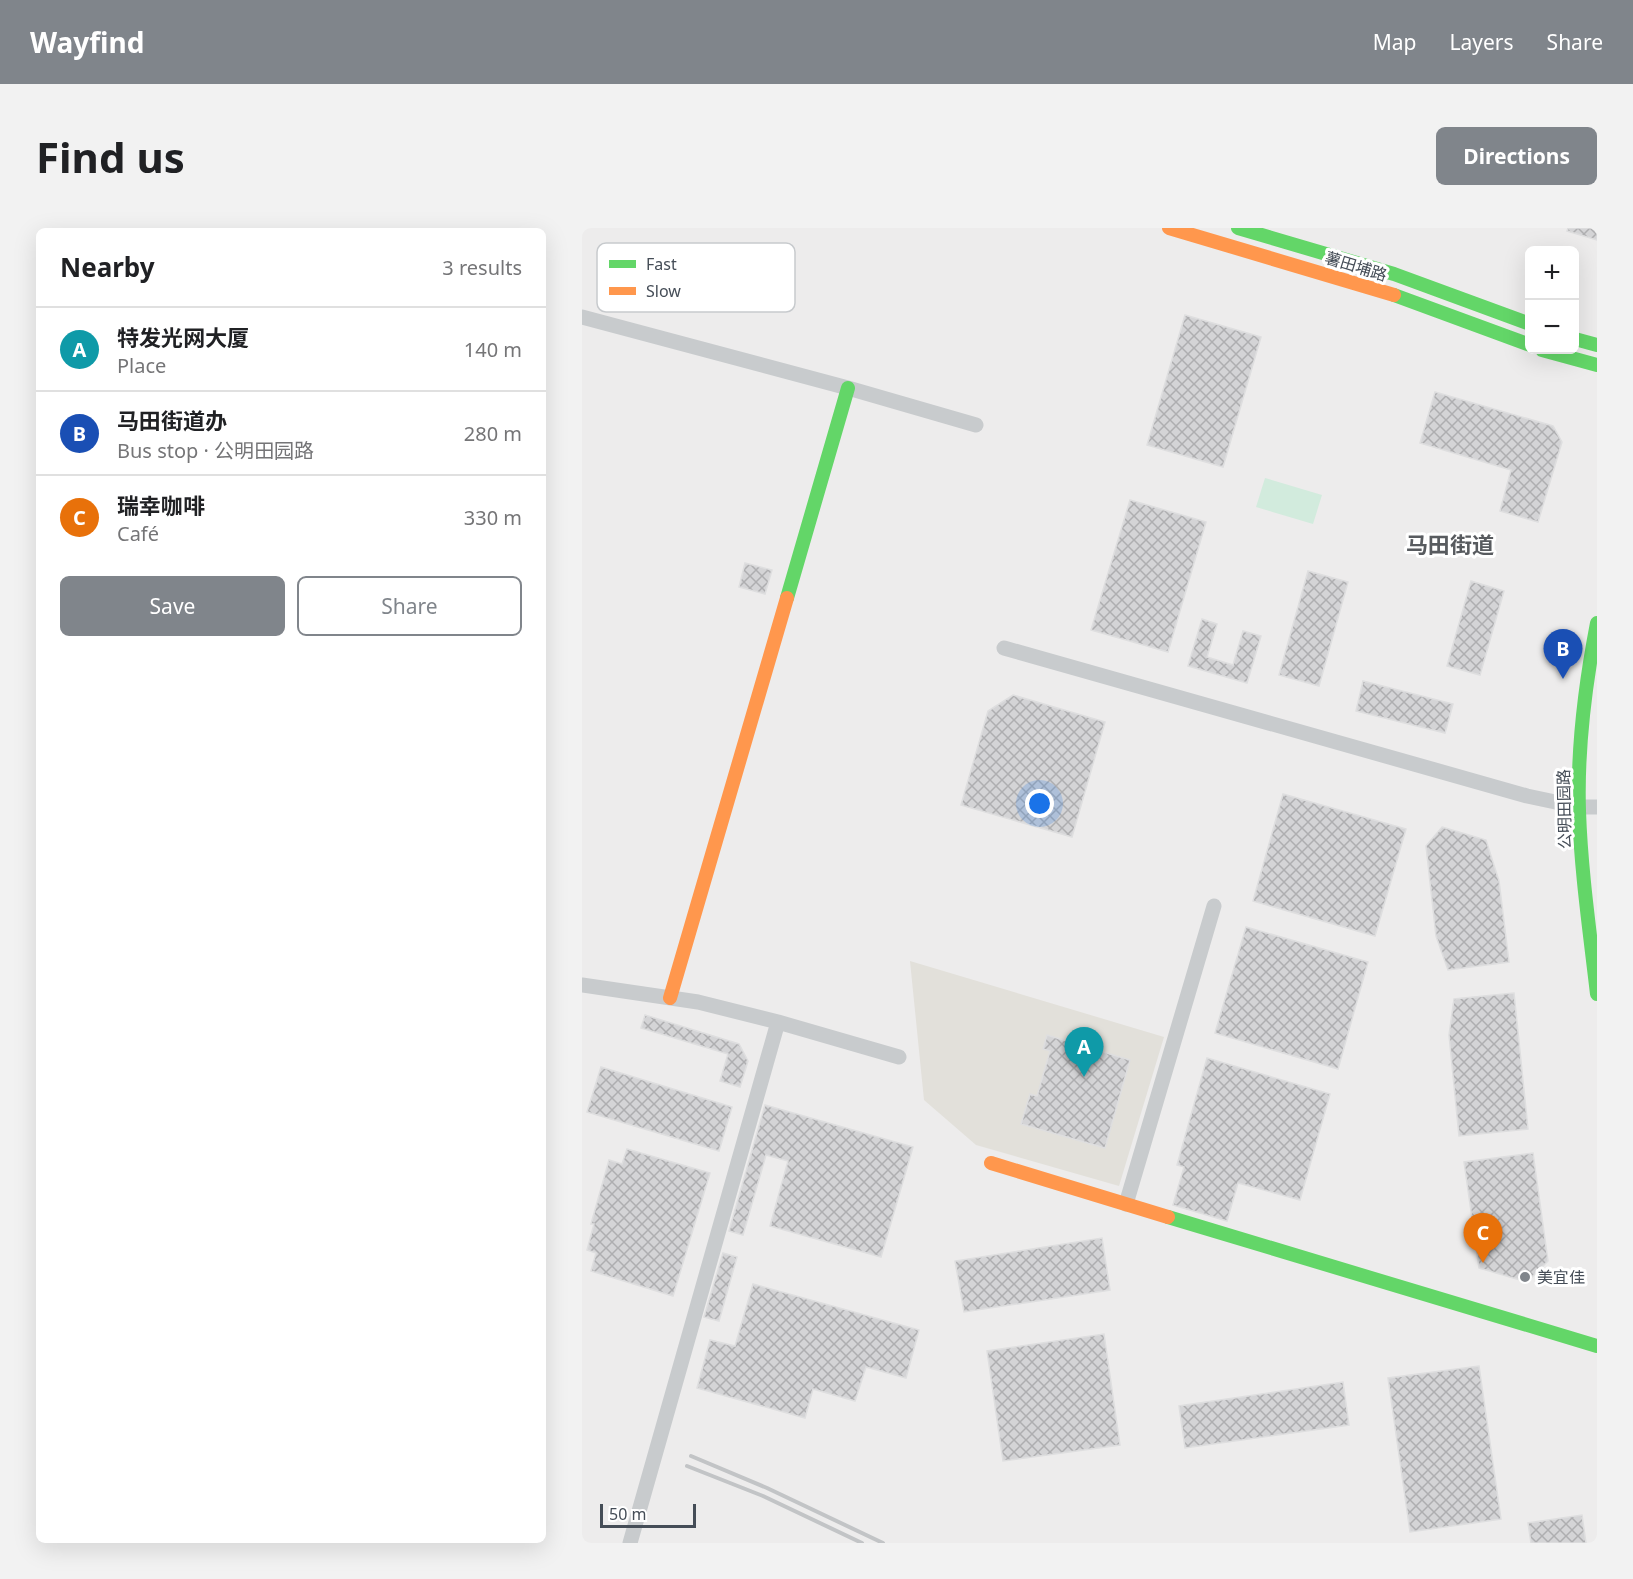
<!DOCTYPE html>
<meta charset="utf-8">
<style>
body{margin:0;font-family:"Noto Sans","Noto Sans SC",sans-serif;background:#f2f2f2;color:#202124}
.controls{position:absolute;right:18px;top:18px;display:grid;overflow:hidden;border-radius:9px;box-shadow:0 6px 24px #0002}
.controls button{width:54px;height:54px;display:grid;place-items:center;padding:0;border:0;border-bottom:2px solid #e0e0e0;background:#fff;color:#202124;font:30px sans-serif}
.scale{position:absolute;left:18px;bottom:15px;width:96px;box-sizing:border-box;padding-left:6px;border:3px solid #454d57;border-top:0;font-size:16px;line-height:21px;white-space:nowrap;color:#454d57;-webkit-text-stroke:4px #fff;paint-order:stroke}
.you{position:absolute;left:458px;top:576px;width:21px;height:21px;margin:-15px;border:4px solid #fff;border-radius:50%;background:#1a73e8;box-shadow:0 0 0 9px #1a73e833}
.badge{display:grid;place-items:center;width:39px;height:39px;border-radius:50%;background:#80858b;color:#fff;font-size:20px;font-weight:700}
.pin{position:absolute;translate:-50% -50px;filter:drop-shadow(0 2px 3px #0008)}
.pin::after{content:'';position:absolute;top:32px;width:21px;height:18px;background:inherit;clip-path:polygon(0 0,100% 0,50% 100%)}
.list{margin:0;padding:0;list-style:none}
h2{display:flex;justify-content:space-between;align-items:center;height:78px;margin:0;padding:0 24px;font-size:26px}
h2 small{font-size:20px;font-weight:400;color:#757577}
.list li{display:grid;grid-template-columns:39px 1fr auto;gap:18px;align-items:center;box-sizing:border-box;height:84px;padding:0 24px;border-top:2px solid #e0e0e0}
.list b{display:block;font-size:22px;white-space:nowrap}
.list p{margin:0;font-size:20px;white-space:nowrap;color:#757577}
.list em{font-size:20px;font-style:normal;color:#757577}
.actions{display:flex;gap:12px;padding:18px 24px}
.actions a{flex:1;padding:14px 0;border:2px solid #80858b;border-radius:9px;text-align:center;font-size:21px;color:#80858b}
.actions .main{background:#80858b;color:#fff}
.map{position:relative;flex:none;width:1015px;height:1315px;overflow:hidden;border-radius:9px}
header{display:flex;align-items:center;gap:36px;box-sizing:border-box;height:84px;padding:0 30px;background:#80858b;color:#fff}
header strong{font-size:28px}
nav{display:flex;gap:33px;margin-inline-start:auto;font-size:21px}
.intro{display:flex;align-items:center;justify-content:space-between;box-sizing:border-box;height:144px;padding:0 36px}
h1{margin:0;font-size:42px}
.button{padding:15px 27px;border-radius:9px;background:#80858b;color:#fff;font-size:21px;font-weight:700}
main{display:flex;gap:36px;padding:0 36px}
aside{flex:1;background:#fff;border-radius:9px;box-shadow:0 6px 24px #0002}
.map>svg:first-child{display:block}
.commercial{fill:#e2e0da}
.grass{fill:#d2ebdd}
.building{fill:url(#building-cross-hatch);stroke:#dededf;stroke-width:1.5}
.lines{fill:none;stroke-linecap:round;stroke-linejoin:round}
.street{stroke:#c8cbcd;stroke-width:15}
.fast{stroke:#63d668;stroke-width:14}
.slow{stroke:#ff974d;stroke-width:14}
.rail{stroke:#c2c4c6;stroke-width:4}
.poi-dot{fill:#80858b;stroke:#fff;stroke-width:2}
.labels{text-anchor:middle;dominant-baseline:central;stroke-width:6;stroke-linejoin:round;paint-order:stroke}
.street-label{font-size:16px;fill:#454d57;stroke:#fff}
.poi-label{font-size:16px;fill:#454d57;stroke:#fff;text-anchor:start}
.district-label{font-size:22px;font-weight:bold;fill:#585b5f;stroke:#fff}
.key{fill:#fff;stroke:#c7cacd;stroke-width:1.5}
.key-label{font-size:16px;fill:#454d57}
</style>
<header>
<strong>Wayfind</strong>
<nav><a>Map</a><a>Layers</a><a>Share</a></nav>
</header>
<div class="intro"><h1>Find us</h1><a class="button">Directions</a></div>
<main>
<aside>
<h2>Nearby<small>3 results</small></h2>
<ul class="list">
<li><span class="badge" style="background:#0f9aa8">A</span><div><b>特发光网大厦</b><p>Place</p></div><em>140 m</em></li>
<li><span class="badge" style="background:#1a4fb4">B</span><div><b>马田街道办</b><p>Bus stop · 公明田园路</p></div><em>280 m</em></li>
<li><span class="badge" style="background:#e8710a">C</span><div><b>瑞幸咖啡</b><p>Café</p></div><em>330 m</em></li>
</ul>
<div class="actions"><a class="main">Save</a><a>Share</a></div>
</aside>
<div class="map">
<svg width="1015" height="1315" viewBox="0 0 1015 1315">
<defs>
<pattern id="building-cross-hatch" width="8" height="8" patternUnits="userSpaceOnUse" patternTransform="scale(1.5)"><rect width="8" height="8" fill="#d4d4d6"/><path d="M0 0l8 8M0 8l8-8" fill="none" stroke="#aeaeb0"/></pattern>
</defs>
<rect width="100%" height="100%" fill="#edecec"/>
<path class="commercial" d="M328,733L582,809L537,958L394,917L342,872Z"/>
<path class="grass" d="M683,250L740,267L731,296L674,279Z"/>
<path class="building" d="M986,0H1015V12L985,3Z
M603,87L679,109L641,239L565,217Z
M853,164L971,198L980,214L956,294L918,283L929,242L838,215Z
M548,272L624,294L586,424L509,402Z
M163,335L190,342L183,366L157,359Z
M726,343L766,354L737,458L697,447Z
M889,353L922,363L898,447L865,438Z
M620,391L635,396L625,429L651,437L661,403L679,408L665,455L606,438Z
M781,453L871,476L863,505L774,483Z
M431,467L523,494L490,609L379,577L406,483Z
M701,566L824,601L793,708L671,673Z
M860,599L904,612L917,653L927,734L866,742L854,708L844,618Z
M664,699L786,734L756,841L633,805Z
M932,765L946,901L877,908L867,807L872,771Z
M63,787L157,816L166,833L158,859L138,853L146,826L59,800Z
M465,807L548,832L523,920L439,896L448,866L455,868L468,823L461,821Z
M625,830L748,866L718,972L656,955L645,993L591,977L602,939L595,937Z
M19,839L150,879L137,923L5,884Z
M183,877L331,919L299,1029L188,998L206,933L184,927L161,1007L147,1003Z
M45,921L128,945L91,1068L9,1043L14,1025L5,1022L12,996H9L27,932L40,936Z
M951,925L966,1033L945,1054L897,1040L882,934Z
M520,1010L528,1062L382,1084L373,1033Z
M141,1025L155,1029L137,1093L122,1089Z
M171,1056L337,1102L324,1150L284,1139L273,1173L231,1161L223,1190L115,1160L128,1112L153,1118Z
M522,1106L538,1217L421,1233L405,1123Z
M897,1138L919,1291L828,1304L806,1150Z
M761,1154L767,1197L603,1220L597,1178Z
M1000,1287L1004,1315H949L946,1295Z"/>
<g class="lines">
<path class="street" d="M0,89L266,160L394,197
M422,420L945,568L997,579H1015
M0,757L116,774L196,794L317,829
M544,976L632,678
M48,1315L196,794"/>
<path class="fast" d="M656,0L812,46L948,96
M812,67L948,117
M993,111L1015,117
M960,122L1015,137
M205,370L266,160
M1015,395C1003,457 995,520 997,583C999,644 1008,705 1015,766
M586,989L1015,1118"/>
<path class="slow" d="M587,0L812,67
M88,770L205,370
M409,935L586,989"/>
<path class="rail" d="M109,1228L185,1260L301,1315
M105,1238L181,1268L280,1315"/>
</g>
<circle class="poi-dot" cx="943" cy="1049" r="6"/>
<g class="labels">
<g class="street-label">
<text transform="translate(774 38) rotate(17)">薯田埔路</text>
<text transform="translate(982 581) rotate(-91)">公明田园路</text>
</g>
<g class="poi-label">
<text x="955" y="1049">美宜佳</text>
</g>
<g class="district-label">
<text x="868" y="316">马田街道</text>
</g>
</g>
<rect x="15" y="15" width="198" height="69" rx="9" class="key"/>
<rect x="27" y="32" width="27" height="8" fill="#63d668"/>
<rect x="27" y="59" width="27" height="8" fill="#ff974d"/>
<g class="key-label">
<text x="64" y="42">Fast</text>
<text x="64" y="69">Slow</text>
</g>
</svg>
<div class="controls">
<button>+</button>
<button>−</button>
</div>
<div class="scale">50 m</div>
<div class="you"></div>
<div class="pin badge" style="left:502px;top:849px;background:#0f9aa8">A</div>
<div class="pin badge" style="left:981px;top:451px;background:#1a4fb4">B</div>
<div class="pin badge" style="left:901px;top:1035px;background:#e8710a">C</div>
</div>
</main>
